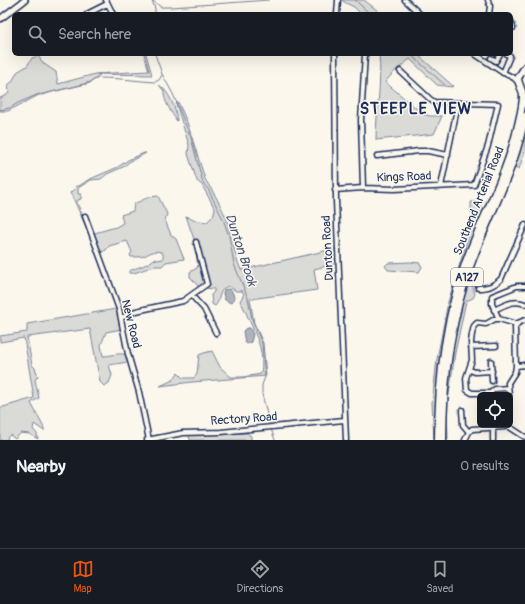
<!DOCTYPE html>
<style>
body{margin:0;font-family:Pangolin,sans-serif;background:#20242c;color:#f1f3f6}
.controls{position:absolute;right:12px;bottom:12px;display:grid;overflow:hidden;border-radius:6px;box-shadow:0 4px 16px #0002}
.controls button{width:36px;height:36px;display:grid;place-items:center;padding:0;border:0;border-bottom:1px solid #363941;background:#171b24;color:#f1f3f6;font:20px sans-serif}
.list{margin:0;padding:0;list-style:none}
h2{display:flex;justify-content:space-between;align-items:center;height:52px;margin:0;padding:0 16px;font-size:17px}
h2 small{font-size:13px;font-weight:400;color:#9ea1a6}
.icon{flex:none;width:22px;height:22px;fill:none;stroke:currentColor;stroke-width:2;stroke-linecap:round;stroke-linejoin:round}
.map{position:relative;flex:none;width:525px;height:440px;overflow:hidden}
.search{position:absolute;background:#171b24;box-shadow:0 4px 16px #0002;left:12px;right:12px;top:12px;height:44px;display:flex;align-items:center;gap:10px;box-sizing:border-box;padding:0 14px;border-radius:6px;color:#9ea1a6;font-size:15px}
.sheet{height:108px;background:#171b24}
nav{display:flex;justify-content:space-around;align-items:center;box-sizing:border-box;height:56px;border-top:1px solid #363941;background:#171b24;font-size:11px;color:#9ea1a6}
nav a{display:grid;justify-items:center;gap:2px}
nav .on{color:#ea580c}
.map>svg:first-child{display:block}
.green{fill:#dadad7;stroke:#7a849a}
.water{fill:#afb3bb;stroke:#747e96}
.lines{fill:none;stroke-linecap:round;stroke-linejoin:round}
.stream{stroke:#747e96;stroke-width:1}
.minor-casing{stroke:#1b2f5e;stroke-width:7}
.major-casing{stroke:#1b2f5e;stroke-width:8}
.highway-casing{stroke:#1b2f5e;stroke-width:9}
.minor{stroke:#fbf7ec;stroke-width:4}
.major{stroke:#fbf7ec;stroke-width:5}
.highway{stroke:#fbf7ec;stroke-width:6}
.labels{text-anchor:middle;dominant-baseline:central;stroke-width:3;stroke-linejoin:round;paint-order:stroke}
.shield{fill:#fbf7ec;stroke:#5e6b89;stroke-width:1}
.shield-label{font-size:11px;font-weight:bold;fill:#1b2f5e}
.street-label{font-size:12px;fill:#1b2f5e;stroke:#fbf7ec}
.water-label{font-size:13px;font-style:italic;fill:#47577a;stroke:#fbf7ec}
.district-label{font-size:16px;font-weight:bold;letter-spacing:1px;fill:#1b2f5e;stroke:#fbf7ec}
</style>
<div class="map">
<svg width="525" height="440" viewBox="0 0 525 440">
<rect width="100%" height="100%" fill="#fbf7ec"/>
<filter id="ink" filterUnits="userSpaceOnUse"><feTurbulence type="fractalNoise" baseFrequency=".025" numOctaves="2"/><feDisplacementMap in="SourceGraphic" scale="8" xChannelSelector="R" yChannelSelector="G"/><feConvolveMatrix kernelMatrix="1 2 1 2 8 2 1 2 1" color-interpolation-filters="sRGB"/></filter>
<g filter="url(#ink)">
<path class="green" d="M342,0H364L382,14H361L354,7L344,2Z
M144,54H146L152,75L97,74L100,75L90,83L39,95L8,111H0V98L5,96L9,93L8,85L12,82L17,72L27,66L32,58L38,56L44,64L56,72L58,84L95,74L149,71Z
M379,54H417L453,86L452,87L437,85L410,59L394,72L385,82L423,114L430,116H442L434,134L376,140C376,111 382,82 379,54Z
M159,85C169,91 177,110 177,121C172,114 163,100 164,91Z
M178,102L187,122L205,179L216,197L226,217L237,260L241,270L338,248L339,263L314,269L317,290L250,299L254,323L263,343L266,376L192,382L160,386L173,380L178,373L183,378H194L197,374L199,355L204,353L212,351L220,367L231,377H243L261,374C264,354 259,342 251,324C247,316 245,309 240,301L244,294L242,291H236L228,286C216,292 222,299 215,306L212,304L211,295L214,292V289L205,288L202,291C197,286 195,281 190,277V272L197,268L198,265L197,260V248L186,216L193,220L207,222L213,216L215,209L202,185L197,181L188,154L189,145L176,104Z
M525,131V151L519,169L515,167Z
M144,153H146L129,162L123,167L107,174L101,179L91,180L78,188V194H81V199L78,200L77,202L86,224L91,234L116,227L123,223L121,215L133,211L134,204L149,197L158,196L167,214L165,220L171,235L176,239L184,259L166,262L162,266H154L134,273H129V271C136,268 150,264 154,259L157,260L163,259V253C156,249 150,253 144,256C141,257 135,257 131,257L130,255L132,252L127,241L109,246L106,250L100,253L119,309L122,329L106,332L101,345L103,356C111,356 118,352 127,355L128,362L109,365L112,375L109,383L104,386L100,382L90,329L27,337L32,365L35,368L38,376L35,380L39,398L31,403L44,428V431L34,424L33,429L37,434L38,439L29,434L21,433L15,439L10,435L7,438L8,440H0V408L34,398L24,338L0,342V336L27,332V324L116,309L89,234L74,200L70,193L77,186H79L88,180L118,167L128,160Z
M471,202H475L476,206L484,208L483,216L462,270L470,280L475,294L473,298L466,301L455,353L447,408L448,440H434L432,403L437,359L448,302L474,218L471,212Z
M410,262L420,263L422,267L419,272L388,270L385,266L388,263Z
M247,433L251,436V440H190L189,436L192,434Z"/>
<path class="water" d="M229,289C233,291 234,296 234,300L231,303L225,300L223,294L224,290Z
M248,328H250L253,334L251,342L247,344L245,343L243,331L245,329Z"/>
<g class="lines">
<path class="stream" d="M152,0L155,9V14
M355,0L370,14
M153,1L161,7H172L269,0
M155,54L162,74L173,94L191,138L203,183L208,189L223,219L229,236L234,264L248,298L252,319L262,344L265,377L262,385V394L270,426
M410,54L445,85
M0,110L10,108L18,103L39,94L42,95C56,90 72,88 87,83C93,82 95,78 102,78C119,78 137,81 155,82L159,80L162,75
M271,429L275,440"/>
<defs>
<path id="minor" d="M106,0L113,14
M405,0L420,14
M488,0L490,6L489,14
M87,14L107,4
M337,14L338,0
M511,21L513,28
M335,54L336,201L346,440
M475,54L502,72L514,78L518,82
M491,58L496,61L500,54
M503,73L510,56L507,54
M377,156L419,151H428L448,155
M441,186L458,104
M363,188L361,120L365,54
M335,190L363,188L394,189L474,185L488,146L498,104L434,102L431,100L400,71
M85,216L119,309L128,354L139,392L149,440
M478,288C488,288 494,286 501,279L525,225
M192,296L204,309L216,333
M494,310C505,305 514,299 525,304
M121,318L136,311L183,301L207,284L196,242
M499,319H495L486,324L477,323L474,326L472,334L471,342L472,360L466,378L467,390L472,393H490L495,389L508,388
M516,324L499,319L492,304V296L517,286H525
M471,347L496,346
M491,361L492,381
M516,366L525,365
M470,370L475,372L492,371
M509,395L508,383L515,372L516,366L515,327L518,323L525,320
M462,410L463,425L469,432
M508,426L525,437
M493,428V440
M147,440L183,433L221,432L344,420
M465,440L469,432L472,429L505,427L509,425"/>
<path id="major" d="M0,19L25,0"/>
<path id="highway" d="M438,440C438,380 445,321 465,264C482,216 507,176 518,125C520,116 523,105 523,96C523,89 518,85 518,78L525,67
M443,440C443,380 450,321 471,264C489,214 516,169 525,116"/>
</defs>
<use href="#minor" class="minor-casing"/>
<use href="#major" class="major-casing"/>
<use href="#highway" class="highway-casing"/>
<use href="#minor" class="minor"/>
<use href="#major" class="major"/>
<use href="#highway" class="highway"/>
</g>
</g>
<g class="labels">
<rect class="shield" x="451" y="268" width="32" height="18" rx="3"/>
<g class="shield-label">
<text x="467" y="277">A127</text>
</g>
<g class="street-label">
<text transform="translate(404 177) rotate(-2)">Kings Road</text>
<text transform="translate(479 201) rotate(-68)">Southend Arterial Road</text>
<text transform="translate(328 248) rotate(-93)">Dunton Road</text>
<text transform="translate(131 324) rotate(76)">New Road</text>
<text transform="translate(244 419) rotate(-4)">Rectory Road</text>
</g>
<g class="water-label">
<text transform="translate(241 250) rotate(72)">Dunton Brook</text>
</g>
<g class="district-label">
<text x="416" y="109">STEEPLE VIEW</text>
</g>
</g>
</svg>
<div class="controls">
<button><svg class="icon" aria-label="locate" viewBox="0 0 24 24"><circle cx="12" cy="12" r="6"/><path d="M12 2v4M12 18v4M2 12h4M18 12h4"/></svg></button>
</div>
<div class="search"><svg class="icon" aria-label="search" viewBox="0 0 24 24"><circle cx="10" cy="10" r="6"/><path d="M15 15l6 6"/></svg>Search here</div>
</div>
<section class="sheet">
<h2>Nearby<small>0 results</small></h2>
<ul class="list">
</ul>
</section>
<nav>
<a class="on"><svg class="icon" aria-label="map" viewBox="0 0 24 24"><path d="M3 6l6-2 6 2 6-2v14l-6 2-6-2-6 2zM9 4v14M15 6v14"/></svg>Map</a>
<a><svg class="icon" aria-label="directions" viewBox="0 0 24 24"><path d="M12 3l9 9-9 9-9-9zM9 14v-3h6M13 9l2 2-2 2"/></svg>Directions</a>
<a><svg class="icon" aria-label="saved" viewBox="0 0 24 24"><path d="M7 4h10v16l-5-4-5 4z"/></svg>Saved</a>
</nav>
